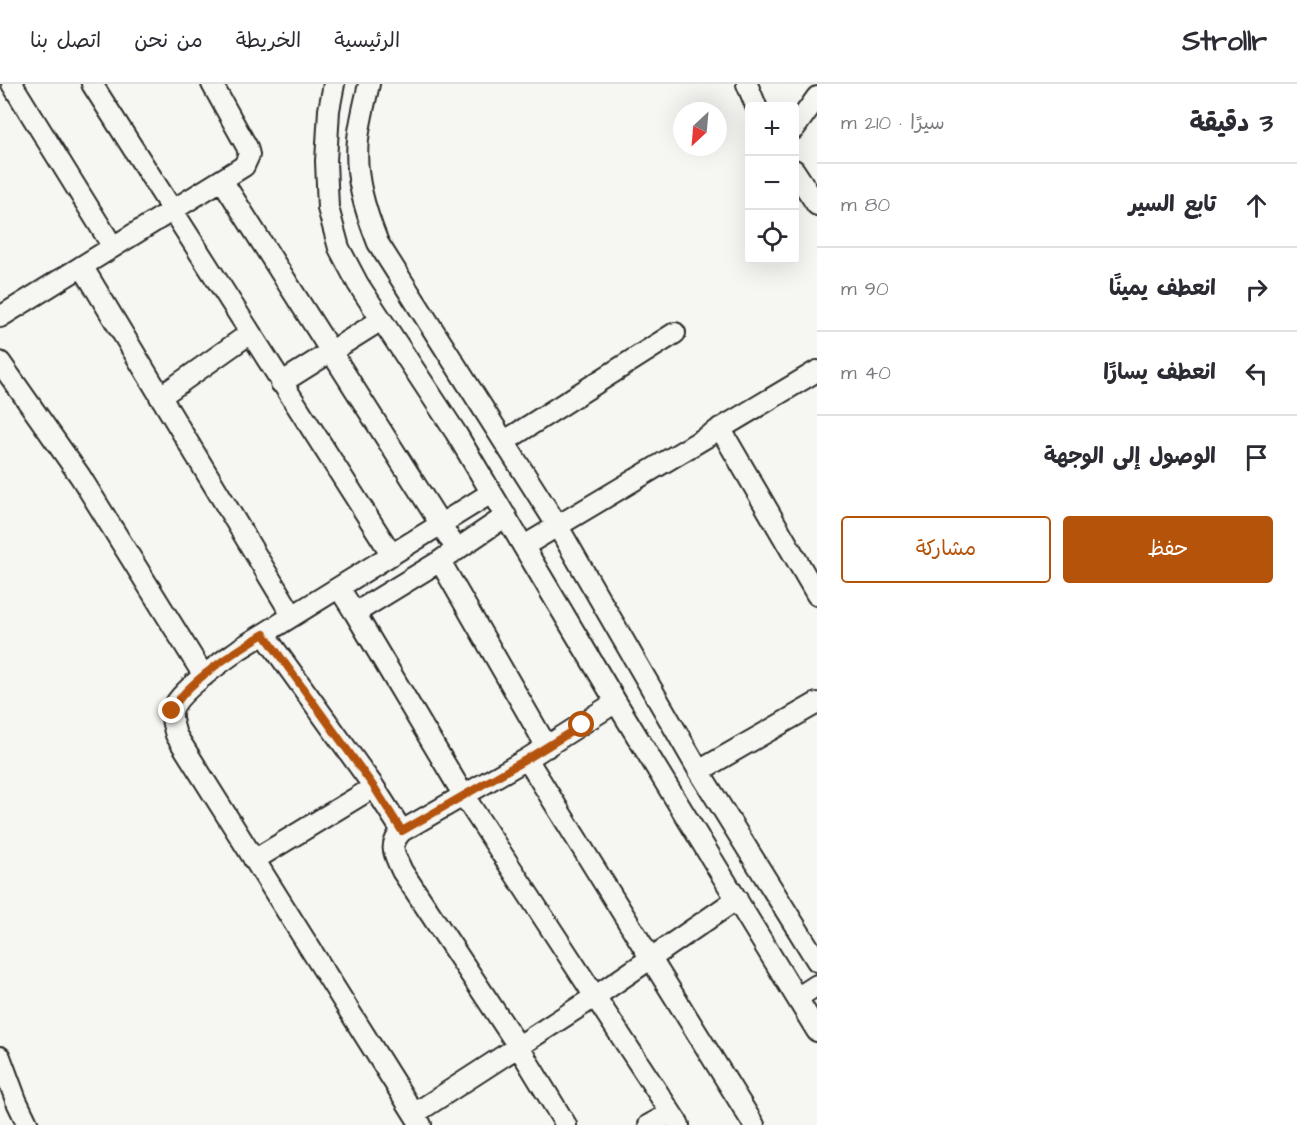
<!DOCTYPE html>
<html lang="ar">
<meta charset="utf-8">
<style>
body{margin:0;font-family:"Architects Daughter","Playpen Sans Arabic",sans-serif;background:#f2f2f3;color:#2b2b33;direction:rtl}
.controls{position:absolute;right:18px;top:18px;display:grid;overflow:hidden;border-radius:6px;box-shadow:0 6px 24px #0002}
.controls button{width:54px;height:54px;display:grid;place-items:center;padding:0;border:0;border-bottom:2px solid #e1e1e2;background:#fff;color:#2b2b33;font:30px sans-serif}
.compass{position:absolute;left:673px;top:18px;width:54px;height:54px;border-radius:50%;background:#fff;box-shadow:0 6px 24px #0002;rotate:206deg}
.stop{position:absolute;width:18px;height:18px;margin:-14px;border:4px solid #b45309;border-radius:50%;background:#fff}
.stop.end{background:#b45309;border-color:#fff;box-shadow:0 2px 6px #0008}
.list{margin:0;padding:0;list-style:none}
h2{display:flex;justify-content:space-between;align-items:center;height:78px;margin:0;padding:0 24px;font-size:26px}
h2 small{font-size:20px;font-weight:400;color:#7c7c81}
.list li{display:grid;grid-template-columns:39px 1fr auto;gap:18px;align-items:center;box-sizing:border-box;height:84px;padding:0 24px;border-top:2px solid #e1e1e2}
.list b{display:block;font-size:22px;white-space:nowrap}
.list em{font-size:20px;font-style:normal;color:#7c7c81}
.actions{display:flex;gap:12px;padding:18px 24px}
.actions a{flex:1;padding:14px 0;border:2px solid #b45309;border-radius:6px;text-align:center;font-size:21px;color:#b45309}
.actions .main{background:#b45309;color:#fff}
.icon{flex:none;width:33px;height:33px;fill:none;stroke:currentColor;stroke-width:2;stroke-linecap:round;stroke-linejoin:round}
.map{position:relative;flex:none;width:817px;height:1041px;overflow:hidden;direction:ltr}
header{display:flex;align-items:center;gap:36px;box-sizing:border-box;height:84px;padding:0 30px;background:#fff;border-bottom:2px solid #e1e1e2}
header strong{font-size:28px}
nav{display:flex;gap:33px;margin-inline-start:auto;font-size:21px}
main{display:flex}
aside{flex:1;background:#fff}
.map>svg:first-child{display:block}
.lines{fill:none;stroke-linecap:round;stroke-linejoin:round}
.minor-casing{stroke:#2b2b2b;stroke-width:24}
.minor{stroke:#f6f6f2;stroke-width:20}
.route{stroke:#b45309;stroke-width:8}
</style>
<header>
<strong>Strollr</strong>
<nav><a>الرئيسية</a><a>الخريطة</a><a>من نحن</a><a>اتصل بنا</a></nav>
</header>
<main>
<aside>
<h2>3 دقيقة<small>سيرًا · 210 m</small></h2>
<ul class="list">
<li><svg class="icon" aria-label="ahead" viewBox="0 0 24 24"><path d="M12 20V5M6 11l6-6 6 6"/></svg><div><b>تابع السير</b></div><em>80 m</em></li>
<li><svg class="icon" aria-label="right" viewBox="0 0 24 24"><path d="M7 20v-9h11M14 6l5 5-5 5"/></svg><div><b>انعطف يمينًا</b></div><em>90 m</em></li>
<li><svg class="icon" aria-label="left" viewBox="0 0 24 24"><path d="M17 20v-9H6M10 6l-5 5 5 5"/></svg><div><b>انعطف يسارًا</b></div><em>40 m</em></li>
<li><svg class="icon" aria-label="arrive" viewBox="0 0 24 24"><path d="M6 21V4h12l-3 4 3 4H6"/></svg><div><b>الوصول إلى الوجهة</b></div></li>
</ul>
<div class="actions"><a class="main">حفظ</a><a>مشاركة</a></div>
</aside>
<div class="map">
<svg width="817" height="1041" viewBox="0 0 817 1041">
<rect width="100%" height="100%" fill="#f6f6f2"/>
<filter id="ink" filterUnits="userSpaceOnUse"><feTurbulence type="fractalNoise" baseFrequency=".0167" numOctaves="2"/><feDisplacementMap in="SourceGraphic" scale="12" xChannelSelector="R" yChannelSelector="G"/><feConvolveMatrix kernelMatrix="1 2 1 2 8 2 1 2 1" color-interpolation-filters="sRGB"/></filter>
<g filter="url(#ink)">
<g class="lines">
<defs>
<path id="minor" d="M12,0L113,163
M92,0L392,471
M334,0L329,26L326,77L328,124L339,164L358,200L456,349L616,618L817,947
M369,0C365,18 360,37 358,55C354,92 365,126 378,159L557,441L699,687L817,877
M747,0L756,22
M794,45L817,13
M794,86L817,121
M222,96L457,466
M82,182L292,531
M0,233L244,82L249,71L247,63L212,0
M0,278L80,392L204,592
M281,299L381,236
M160,313L249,250
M720,344L817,511
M505,357L675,249
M524,462L817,287
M440,477L547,663
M339,504L355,529L464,712L679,1041
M355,529L440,477L506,432
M264,550L374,703L402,747
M527,675L754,1041
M699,687L817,619
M254,776L374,703
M797,914L817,901
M0,973L16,1016L28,1041
M414,1030L596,912L737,815
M421,1041L176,651C174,644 171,636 172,628C175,609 225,576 241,564L491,409
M566,1041L518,962L402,787C394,769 388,762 402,747L527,675L616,618
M649,1041L671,1029"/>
</defs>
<use href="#minor" class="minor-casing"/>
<use href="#minor" class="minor"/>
</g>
</g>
<g class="lines" filter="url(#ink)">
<path class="route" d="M172,627C184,599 238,566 264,550L374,703L402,747L527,675L582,641"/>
</g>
</svg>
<div class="controls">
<button>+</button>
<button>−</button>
<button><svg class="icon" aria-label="locate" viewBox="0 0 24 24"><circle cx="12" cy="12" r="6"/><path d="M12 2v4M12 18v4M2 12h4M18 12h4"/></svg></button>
</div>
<svg class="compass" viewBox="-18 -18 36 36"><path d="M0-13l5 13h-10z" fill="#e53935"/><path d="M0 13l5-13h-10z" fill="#7c7c81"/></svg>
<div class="stop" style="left:582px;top:641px"></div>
<div class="stop end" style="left:172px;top:627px"></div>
</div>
</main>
